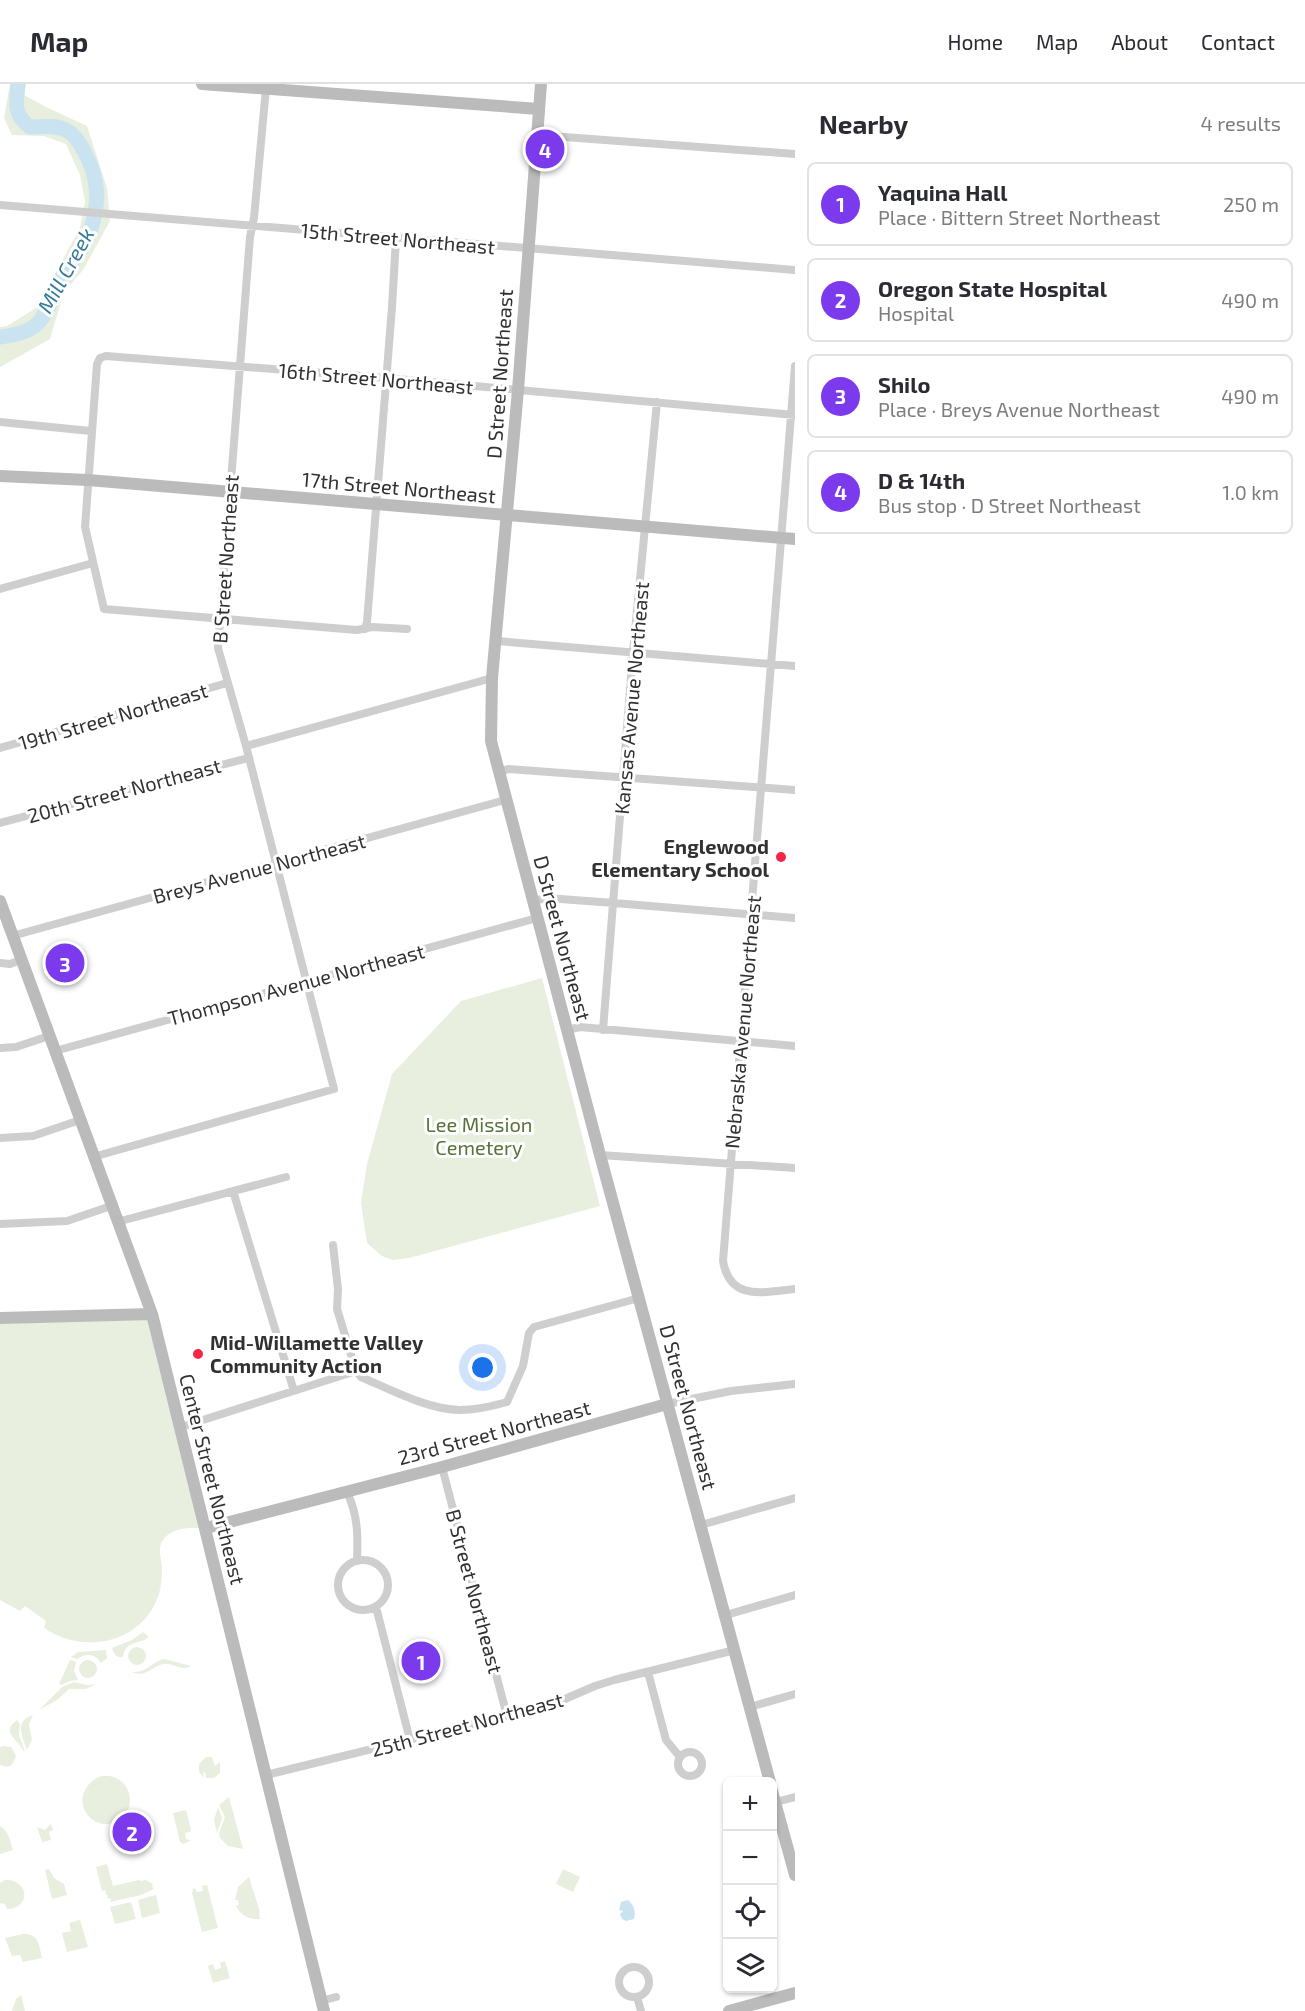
<!DOCTYPE html>
<meta charset="utf-8">
<style>
body{margin:0;font-family:"Exo 2",sans-serif;background:#f2f2f3;color:#2b2b33}
.controls{position:absolute;right:18px;bottom:18px;display:grid;overflow:hidden;border-radius:9px;box-shadow:0 2px 4px #0004}
.controls button{width:54px;height:54px;display:grid;place-items:center;padding:0;border:0;border-bottom:2px solid #e1e1e2;background:#fff;color:#2b2b33;font:30px sans-serif}
.you{position:absolute;left:483px;top:1284px;width:21px;height:21px;margin:-15px;border:4px solid #fff;border-radius:50%;background:#1a73e8;box-shadow:0 0 0 9px #1a73e833}
.badge{display:grid;place-items:center;width:39px;height:39px;border-radius:50%;background:#7c3aed;color:#fff;font-size:20px;font-weight:700}
.pin{position:absolute;translate:-50% -50%;border:3px solid #fff;box-shadow:0 2px 6px #0006}
.list{margin:0;padding:0;list-style:none}
h2{display:flex;justify-content:space-between;align-items:center;height:78px;margin:0;padding:0 24px;font-size:26px}
h2 small{font-size:20px;font-weight:400;color:#7c7c81}
.list li{display:grid;grid-template-columns:39px 1fr auto;gap:18px;align-items:center;box-sizing:border-box;height:84px;margin:0 12px 12px;padding:0 12px;border:2px solid #e1e1e2;border-radius:9px}
.list b{display:block;font-size:22px;white-space:nowrap}
.list p{margin:0;font-size:20px;white-space:nowrap;color:#7c7c81}
.list em{font-size:20px;font-style:normal;color:#7c7c81}
.icon{flex:none;width:33px;height:33px;fill:none;stroke:currentColor;stroke-width:2;stroke-linecap:round;stroke-linejoin:round}
.map{position:relative;flex:none;width:795px;height:1927px;overflow:hidden}
header{display:flex;align-items:center;gap:36px;box-sizing:border-box;height:84px;padding:0 30px;background:#fff;border-bottom:2px solid #e1e1e2}
header strong{font-size:28px}
nav{display:flex;gap:33px;margin-inline-start:auto;font-size:21px}
main{display:flex}
aside{flex:1;background:#fff}
.map>svg:first-child{display:block}
.green{fill:#e8efde}
.water{fill:#c9e4f0}
.lines{fill:none;stroke-linecap:round;stroke-linejoin:round}
.river{stroke:#c9e4f0;stroke-width:15}
.street{stroke:#cecece;stroke-width:8}
.secondary{stroke:#bbb;stroke-width:12}
.poi-dot{fill:#f52644;stroke:#fff;stroke-width:2}
.labels{text-anchor:middle;dominant-baseline:central;stroke-width:6;stroke-linejoin:round;paint-order:stroke}
.street-label{font-size:20px;fill:#313131;stroke:#fff}
.poi-label{font-size:20px;font-weight:bold;fill:#313131;stroke:#fff;text-anchor:end}
.park-label{font-size:20px;fill:#587239;stroke:#fff}
.water-label{font-size:21px;font-style:italic;fill:#367b9c;stroke:#fff}
</style>
<header>
<strong>Map</strong>
<nav><a>Home</a><a>Map</a><a>About</a><a>Contact</a></nav>
</header>
<main>
<div class="map">
<svg width="795" height="1927" viewBox="0 0 795 1927">
<rect width="100%" height="100%" fill="#fff"/>
<path class="green" d="M10,0H26L24,11L46,23L87,42L107,104L110,137L83,186L64,208L50,255L0,283V243L7,242L36,224L80,144L85,118L80,91L66,60L44,52L12,51L4,34Z
M542,894L600,1122L409,1174L392,1176L382,1172L367,1159L361,1119L367,1080L392,990L461,917Z
M152,1230L206,1444C192,1444 172,1442 163,1456C157,1465 161,1473 162,1483C162,1492 161,1502 159,1510C143,1560 83,1571 44,1544L46,1537L25,1522L20,1527L0,1516V1234Z
M143,1548L149,1553C139,1561 125,1556 123,1573C116,1574 114,1570 112,1564L132,1556Z
M128 1572a9 9 0 1 1 18 0a9 9 0 1 1-18 0Z
M106,1566L107,1574L101,1579C95,1569 86,1569 77,1575L71,1573L78,1568Z
M164,1575L191,1582C180,1588 174,1578 163,1580C150,1583 147,1594 131,1588C146,1590 151,1578 164,1575Z
M70,1576L76,1578L74,1587L78,1596L70,1597L61,1601L59,1600Z
M79 1585a9 9 0 1 1 18 0a9 9 0 1 1-18 0Z
M74,1598L87,1601L96,1600L86,1605H69L57,1616L39,1626L62,1603Z
M33,1631L29,1640L32,1656L27,1666C22,1652 14,1637 33,1631Z
M17,1636L20,1640L19,1652L25,1667H23C18,1654 0,1649 17,1636Z
M4,1662L11,1663L16,1672L12,1681L6,1683L0,1681V1663Z
M206,1673H212L215,1682L220,1678V1689L214,1694H206L205,1688L203,1689L204,1694L199,1688V1680Z
M102,1692C138,1689 139,1740 106,1740C98,1740 91,1736 86,1729C77,1714 86,1697 102,1692Z
M229,1713L243,1765L228,1762L220,1754L219,1749L225,1733L219,1721Z
M218,1723L222,1734L217,1749L214,1736Z
M186,1726L191,1746L190,1748L185,1749L186,1755L191,1756L184,1760L180,1758L173,1729Z
M51,1740L53,1746L49,1748L51,1756L42,1758L37,1743L45,1746Z
M0,1742C9,1747 10,1757 13,1766L0,1770Z
M107,1780L113,1802L139,1796L141,1797L146,1796L153,1800L152,1803L154,1805L141,1811L110,1818L111,1815L107,1814L108,1811H106L105,1806L102,1807L96,1783Z
M49,1785L54,1794L64,1800L67,1811L52,1815L45,1786Z
M563,1785L580,1793L573,1808L556,1800Z
M249,1793L260,1828L259,1829L260,1835C250,1836 241,1832 236,1822L239,1821L238,1816H235L238,1803Z
M5,1796C30,1795 31,1825 7,1825L5,1820L0,1819V1799Z
M207,1801L218,1844L202,1848L192,1809L193,1805L195,1804L197,1808L203,1807L202,1802Z
M156,1811L160,1829L142,1834L138,1816Z
M131,1818L136,1835L115,1840L110,1823Z
M80,1836L88,1863L67,1868L62,1849L71,1847L69,1839Z
M23,1850C38,1849 39,1860 42,1874L23,1878L20,1871L12,1872L5,1854Z
M225,1877L230,1894L213,1899L208,1882L213,1880L215,1886L221,1884L220,1879Z
M21,1911L25,1927H12L16,1915Z"/>
<path class="water" d="M628,1816C634,1821 636,1827 634,1835L626,1837L622,1835L620,1830L623,1827L619,1826L621,1818Z"/>
<g class="lines">
<path class="river" d="M0,253C13,251 28,249 38,239C50,227 51,212 59,198C68,182 82,168 89,151C100,120 100,96 84,67C80,59 74,50 66,46C56,40 41,43 30,43C13,30 16,20 18,0"/>
<path class="street" d="M537,51L795,70
M0,121L795,186
M795,282L723,1177C730,1218 764,1208 795,1205
M0,338L91,347
M0,505L93,479
M365,545L367,538L392,223L396,155
M407,545L372,543L357,546L104,525L85,443L97,280L100,274L106,272L387,294L795,331
M497,557L795,582
M246,662L492,594
M0,664L227,599
M498,689L508,685L795,706
M0,739L248,674
M532,817L547,814L614,819L795,834
M12,852L505,716
M0,879L10,880L21,876
M567,946L580,943L795,962
M603,946L633,568L657,318
M0,964L16,963L49,952
M55,967L537,834
M0,1054L33,1052L80,1036
M600,1071L795,1084
M93,1073L334,1005L246,662L218,564L250,153L254,134L266,4
M233,1107L294,1307
M117,1138L286,1093
M0,1140L67,1137L111,1122
M333,1161L338,1205L337,1225L356,1287L361,1293C389,1305 429,1326 460,1326C474,1326 493,1322 507,1318L523,1282L529,1249L534,1243L639,1214
M667,1320L731,1307L795,1300
M181,1343L356,1287
M442,1383L507,1632
M347,1408C358,1431 358,1451 357,1477
M701,1441L795,1414
M338 1501a25 25 0 1 1 50 0a25 25 0 1 1-50 0Z
M376,1523L410,1656
M726,1531L795,1511
M648,1588L666,1656L680,1673
M750,1623L795,1610
M678 1680a12 12 0 1 1 24 0a12 12 0 1 1-24 0Z
M266,1691L551,1621L595,1602L614,1596L735,1566
M776,1718L795,1713
M619 1898a15 15 0 1 1 30 0a15 15 0 1 1-30 0Z
M637,1913L641,1927
M321,1917L336,1913"/>
<path class="secondary" d="M202,0L539,25
M541,0L518,306L492,594L491,657L600,1071L770,1698
M0,392L88,396L795,455
M0,817L152,1230L324,1927
M0,1234L152,1230
M206,1444L442,1383L667,1320
M772,1707L795,1791
M729,1927L795,1909"/>
</g>
<g class="poi-dot">
<circle cx="781" cy="773" r="6"/>
<circle cx="198" cy="1270" r="6"/>
</g>
<g class="labels">
<g class="street-label">
<text transform="translate(398 154) rotate(5)">15th Street Northeast</text>
<text transform="translate(499 290) rotate(-86)">D Street Northeast</text>
<text transform="translate(376 294) rotate(5)">16th Street Northeast</text>
<text transform="translate(399 403) rotate(5)">17th Street Northeast</text>
<text transform="translate(225 475) rotate(-86)">B Street Northeast</text>
<text transform="translate(631 614) rotate(-85)">Kansas Avenue Northeast</text>
<text transform="translate(113 632) rotate(-16)">19th Street Northeast</text>
<text transform="translate(124 706) rotate(-15)">20th Street Northeast</text>
<text transform="translate(259 784) rotate(-15)">Breys Avenue Northeast</text>
<text transform="translate(563 854) rotate(75)">D Street Northeast</text>
<text transform="translate(296 900) rotate(-15)">Thompson Avenue Northeast</text>
<text transform="translate(742 938) rotate(-85)">Nebraska Avenue Northeast</text>
<text transform="translate(689 1323) rotate(75)">D Street Northeast</text>
<text transform="translate(494 1348) rotate(-15)">23rd Street Northeast</text>
<text transform="translate(213 1395) rotate(76)">Center Street Northeast</text>
<text transform="translate(475 1507) rotate(75)">B Street Northeast</text>
<text transform="translate(467 1640) rotate(-15)">25th Street Northeast</text>
</g>
<g class="poi-label">
<text x="769" y="762">Englewood<tspan x="769" dy="23">Elementary School</tspan></text>
<text x="210" y="1258" text-anchor="start">Mid-Willamette Valley<tspan x="210" dy="23">Community Action</tspan></text>
</g>
<g class="park-label">
<text x="479" y="1040">Lee Mission<tspan x="479" dy="23">Cemetery</tspan></text>
</g>
<g class="water-label">
<text transform="translate(65 186) rotate(-61)">Mill Creek</text>
</g>
</g>
</svg>
<div class="controls">
<button>+</button>
<button>−</button>
<button><svg class="icon" aria-label="locate" viewBox="0 0 24 24"><circle cx="12" cy="12" r="6"/><path d="M12 2v4M12 18v4M2 12h4M18 12h4"/></svg></button>
<button><svg class="icon" aria-label="layers" viewBox="0 0 24 24"><path d="M12 4l9 5-9 5-9-5zM3 14l9 5 9-5"/></svg></button>
</div>
<div class="you"></div>
<div class="pin badge" style="left:421px;top:1577px">1</div>
<div class="pin badge" style="left:132px;top:1748px">2</div>
<div class="pin badge" style="left:65px;top:879px">3</div>
<div class="pin badge" style="left:545px;top:65px">4</div>
</div>
<aside>
<h2>Nearby<small>4 results</small></h2>
<ul class="list">
<li><span class="badge">1</span><div><b>Yaquina Hall</b><p>Place · Bittern Street Northeast</p></div><em>250 m</em></li>
<li><span class="badge">2</span><div><b>Oregon State Hospital</b><p>Hospital</p></div><em>490 m</em></li>
<li><span class="badge">3</span><div><b>Shilo</b><p>Place · Breys Avenue Northeast</p></div><em>490 m</em></li>
<li><span class="badge">4</span><div><b>D &amp; 14th</b><p>Bus stop · D Street Northeast</p></div><em>1.0 km</em></li>
</ul>
</aside>
</main>
